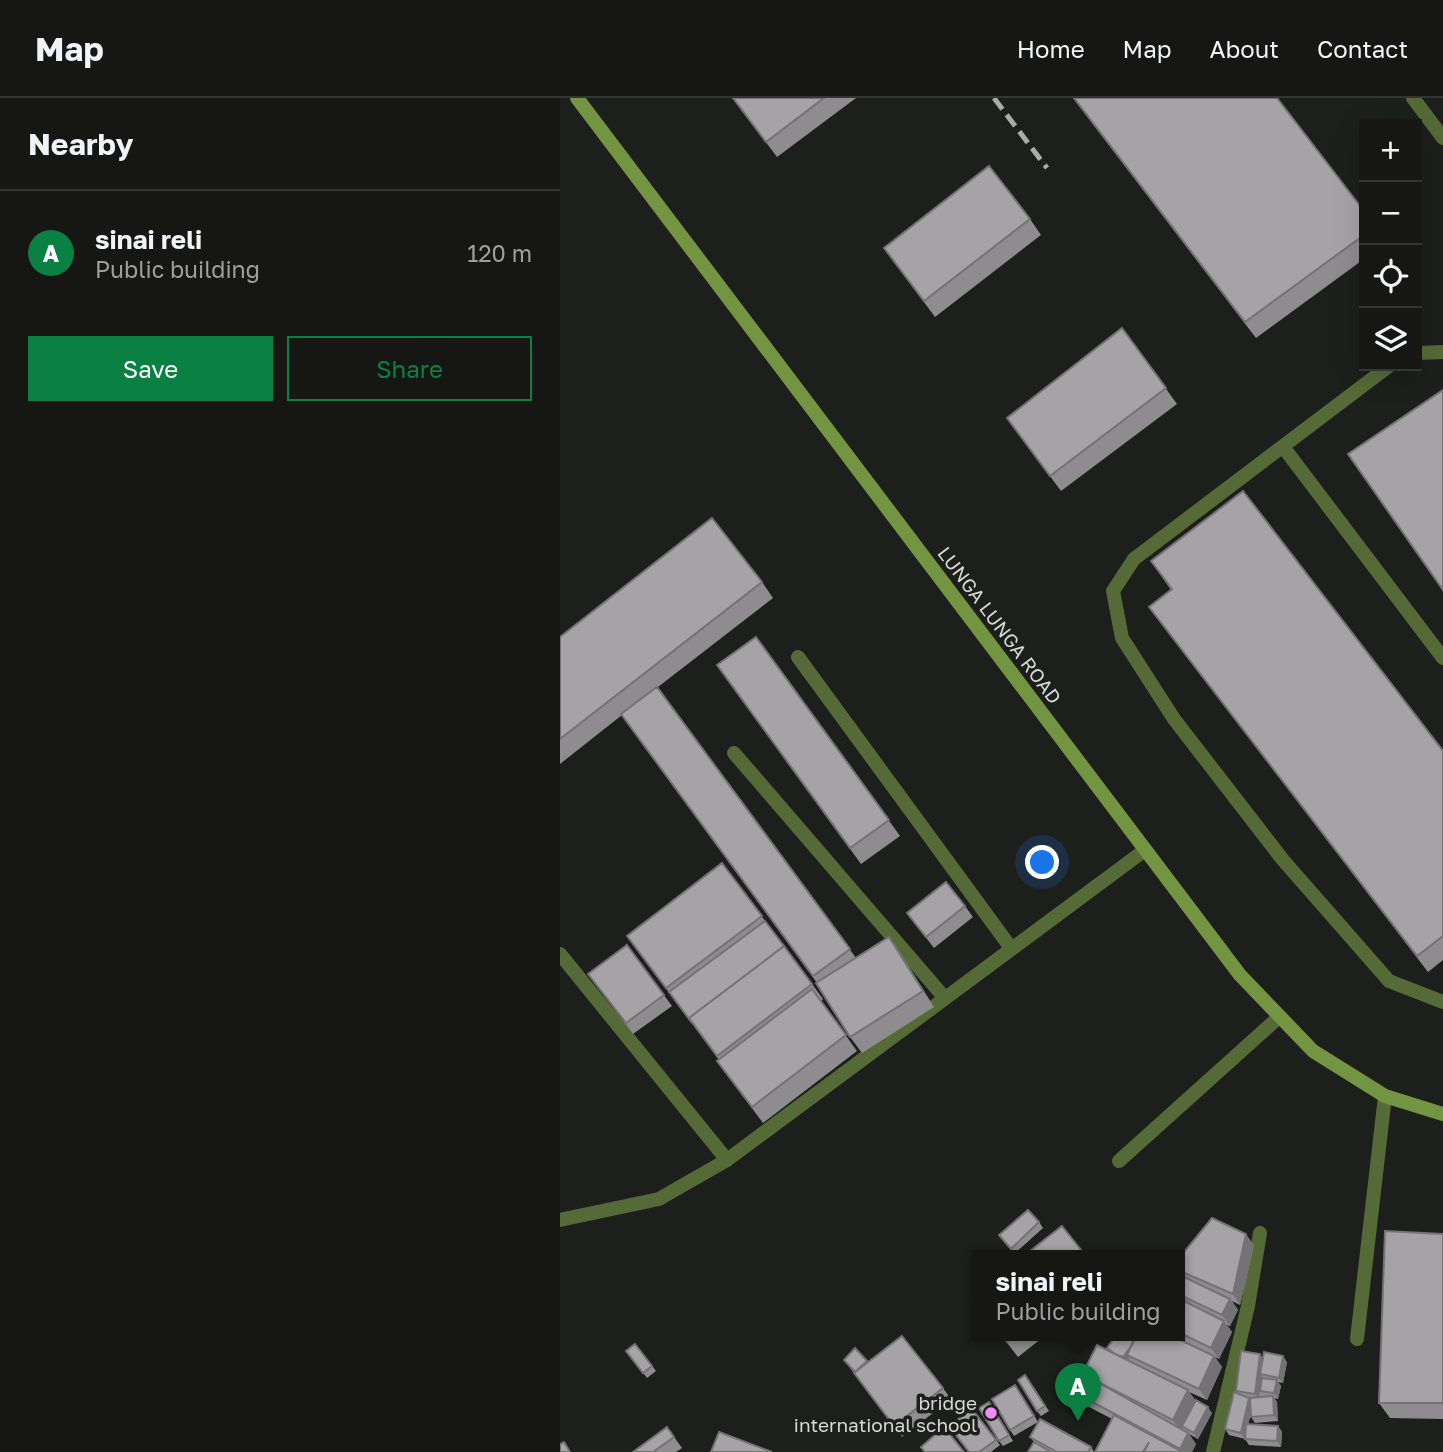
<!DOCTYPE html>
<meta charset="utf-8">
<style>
body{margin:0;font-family:"Golos Text",sans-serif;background:#1f201e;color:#f1f3f6}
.controls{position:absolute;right:21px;top:21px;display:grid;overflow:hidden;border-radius:0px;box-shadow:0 7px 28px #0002}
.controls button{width:63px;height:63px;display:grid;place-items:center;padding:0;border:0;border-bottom:2px solid #353634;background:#161715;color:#f1f3f6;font:35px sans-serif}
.you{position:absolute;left:483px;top:765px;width:24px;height:24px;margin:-18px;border:5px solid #fff;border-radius:50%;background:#1a73e8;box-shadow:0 0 0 10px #1a73e833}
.badge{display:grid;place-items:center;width:46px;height:46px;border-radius:50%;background:#0b8043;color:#fff;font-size:23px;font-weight:700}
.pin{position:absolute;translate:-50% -58px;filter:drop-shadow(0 2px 4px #0008)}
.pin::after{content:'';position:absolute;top:37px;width:24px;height:21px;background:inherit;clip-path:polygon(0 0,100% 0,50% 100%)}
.popup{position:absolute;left:411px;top:1152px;width:214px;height:91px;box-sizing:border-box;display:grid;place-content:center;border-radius:0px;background:#161715;filter:drop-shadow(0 2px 5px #0005);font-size:23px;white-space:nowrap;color:#9e9fa0}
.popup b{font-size:26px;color:#f1f3f6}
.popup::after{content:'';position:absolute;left:50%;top:100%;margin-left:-14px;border:14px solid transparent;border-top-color:#161715}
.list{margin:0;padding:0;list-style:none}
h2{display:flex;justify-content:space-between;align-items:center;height:91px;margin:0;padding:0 28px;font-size:30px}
h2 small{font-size:23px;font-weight:400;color:#9e9fa0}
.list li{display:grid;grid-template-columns:46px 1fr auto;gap:21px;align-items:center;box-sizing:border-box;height:126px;padding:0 28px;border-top:2px solid #353634}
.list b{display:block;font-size:26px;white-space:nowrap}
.list p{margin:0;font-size:23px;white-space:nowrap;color:#9e9fa0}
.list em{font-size:23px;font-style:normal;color:#9e9fa0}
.actions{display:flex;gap:14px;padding:21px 28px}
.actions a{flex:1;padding:16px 0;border:2px solid #0b8043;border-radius:0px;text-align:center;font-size:24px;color:#0b8043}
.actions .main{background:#0b8043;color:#fff}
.icon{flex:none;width:38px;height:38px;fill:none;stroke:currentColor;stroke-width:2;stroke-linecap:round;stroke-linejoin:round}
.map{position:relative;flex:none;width:883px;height:1354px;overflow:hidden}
header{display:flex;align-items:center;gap:42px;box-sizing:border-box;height:98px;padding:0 35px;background:#161715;border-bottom:2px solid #353634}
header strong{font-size:33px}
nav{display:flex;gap:38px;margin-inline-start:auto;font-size:24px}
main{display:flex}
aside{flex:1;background:#161715}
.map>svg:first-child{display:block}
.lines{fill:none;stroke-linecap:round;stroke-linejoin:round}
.service{stroke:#556a37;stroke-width:14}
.minor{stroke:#556a37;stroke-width:14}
.secondary{stroke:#739541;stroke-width:14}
.rail{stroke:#abacaa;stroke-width:5;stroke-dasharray:14 7;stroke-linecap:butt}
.wall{fill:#8f8c8f}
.shaded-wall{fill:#747274}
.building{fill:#a6a3a6;stroke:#747274;stroke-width:2}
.poi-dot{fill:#ee8bf8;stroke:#1d1f1c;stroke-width:2.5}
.labels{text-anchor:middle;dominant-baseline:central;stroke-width:7;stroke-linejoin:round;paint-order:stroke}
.street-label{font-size:19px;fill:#d7d8d6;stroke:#1d1f1c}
.poi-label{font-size:19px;fill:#d7d8d6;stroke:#1d1f1c;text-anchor:end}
</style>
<header>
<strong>Map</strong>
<nav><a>Home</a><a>Map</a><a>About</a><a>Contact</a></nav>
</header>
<main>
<aside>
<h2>Nearby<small></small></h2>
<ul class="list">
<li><span class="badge">A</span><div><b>sinai reli</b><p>Public building</p></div><em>120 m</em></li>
</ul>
<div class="actions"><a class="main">Save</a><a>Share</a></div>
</aside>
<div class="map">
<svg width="883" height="1354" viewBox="0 0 883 1354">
<rect width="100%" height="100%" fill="#1d1f1c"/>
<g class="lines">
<path class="service" d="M857,255L883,254
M829,268L574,461L553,493L562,540L614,621L723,762L829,883L883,904
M724,350L883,560
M238,559L451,850
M174,655L384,899
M0,856L167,1062
M559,1063L719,919
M0,1122L99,1101L167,1062L585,752
M797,1241L825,998"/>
<path class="minor" d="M853,0L883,40
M653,1354L688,1208L700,1135"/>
<path class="secondary" d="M17,0L680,877L753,953L825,998L883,1016"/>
<path class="rail" d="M434,0L487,70"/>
</g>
<path class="wall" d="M173,0H296L217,59Z
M513,0H717L804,113V161L696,240Z
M470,121L481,137L375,219L324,150Z
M562,230L617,306L501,393L458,335Z
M591,463L883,653V862L868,874L589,509L611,492Z
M202,484L213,500L98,589L296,860L329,839L374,909L302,955L290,939L257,885L62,617L0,666V539Z
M196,539L340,738L301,766L157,567Z
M162,765L252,886L263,901L261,903L297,953L203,1025L157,963L159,962L67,838Z
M405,808L413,819L374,850L347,815Z
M67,847L112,908L73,936L28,876Z
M479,1124L483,1130L454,1156L439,1137Z
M883,1136V1321L830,1320L819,1305Z
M694,1147L680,1207L672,1203L678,1212L670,1228L667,1227L672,1234L659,1261L655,1259L662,1269L647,1302L629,1294L636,1303L652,1315L638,1341L629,1336L636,1346L632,1354H535L552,1321L514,1301L506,1290L522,1277L549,1253L547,1250L610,1237H620V1159Z
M441,1237H486L458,1259Z
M75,1246L96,1273L87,1280L66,1253Z
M703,1260L727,1264L723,1285L718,1284L721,1288L718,1301L714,1300L717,1304L718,1323L695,1325L691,1319V1317L688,1326L718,1328L722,1334L721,1349L689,1347L685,1341L669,1337L665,1331L678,1296L676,1293Z
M284,1262L307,1263L383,1290L391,1301L342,1339Z
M465,1277L489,1313L481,1318L477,1313Z
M459,1293L478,1324L454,1338L450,1332Z
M429,1304L453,1343L443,1348L439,1343Z
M412,1311L440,1347L431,1354H408Z
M107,1329L122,1350L116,1354H73Z
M470,1339L531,1349L534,1354H468L474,1344Z"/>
<path class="shaded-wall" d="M329,839L340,854L374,909L363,893Z
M686,1136L694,1147L680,1207L673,1196Z
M670,1201L678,1212L670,1228L662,1217Z
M664,1223L672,1234L659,1261L651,1250Z
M579,1237L567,1257L570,1261L566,1267L562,1261Z
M700,1256L704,1262L700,1276L702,1278L699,1301L695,1296Z
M654,1258L662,1269L647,1302L639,1291Z
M723,1258L727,1264L723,1285L719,1280Z
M717,1282L721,1288L718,1301L714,1295Z
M628,1292L636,1303L621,1333L613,1322Z
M713,1298L717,1304L718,1323L714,1317Z
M689,1300L693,1305L685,1341L681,1335Z
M648,1309L652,1315L638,1341L634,1335Z
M718,1328L722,1334L721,1349L717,1343Z
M628,1335L636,1346L632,1354H622L620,1351Z"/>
<path class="building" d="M173,0H264L206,44Z
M514,0H717L804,113V137L685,224Z
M429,68L470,121L364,203L324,150Z
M562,230L606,290L490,378L447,320Z
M883,292V492L788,356Z
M683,393L883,653V838L857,858L589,509L612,491L591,463Z
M152,420L202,484L0,641V539Z
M196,539L329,722L290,750L157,567Z
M97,589L290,851L253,878L61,616Z
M162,765L202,818L106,890L67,838Z
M386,784L405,808L366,839L347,815Z
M205,823L224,848L129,920L132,925L109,894Z
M329,839L363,893L290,939L256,885Z
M67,847L104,897L66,925L28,876Z
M224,848L252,886L157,958L129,920Z
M252,891L286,937L192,1009L157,963Z
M468,1112L479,1124L451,1151L439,1137Z
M652,1120L686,1136L673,1196L620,1173V1159Z
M502,1128L525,1157H465Z
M825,1133L883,1136V1305H819Z
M620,1177L670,1201L662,1217L620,1197Z
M416,1195V1205L412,1199Z
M620,1201L664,1223L651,1250L620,1235Z
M442,1237H455L447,1244Z
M556,1237H576L572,1247L563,1259L555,1256L547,1250Z
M576,1237H610L654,1258L639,1291L567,1257Z
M342,1238L383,1290L334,1328L294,1275Z
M75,1246L92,1268L83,1275L66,1253Z
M537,1247L628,1292L613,1322L530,1280L628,1335L620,1351L506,1290L515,1273L522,1277Z
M295,1250L307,1263L295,1274L284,1262Z
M681,1253L700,1256L695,1296L676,1293Z
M704,1254L723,1258L719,1280L700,1276Z
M465,1277L485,1308L477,1313L458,1282Z
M702,1280L717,1282L714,1295L700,1293Z
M455,1287L474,1318L450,1332L432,1301Z
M674,1294L689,1300L681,1335L665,1331Z
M713,1298L714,1317L691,1319L690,1300Z
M636,1302L648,1309L634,1335L622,1328Z
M429,1304L449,1337L439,1343L419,1310Z
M412,1311L436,1342L419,1354H409L389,1328Z
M554,1317L621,1353L620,1354H584L589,1344L583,1354H535Z
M480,1321L531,1349L528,1354H497L470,1339Z
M686,1326L718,1328L717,1343L685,1341Z
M107,1329L114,1339L93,1354H73Z
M384,1329L404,1354H365L361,1349Z
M159,1334L212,1354H151Z
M4,1344L10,1354H0V1346Z
M474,1344L491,1354H468Z"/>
<circle class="poi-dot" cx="431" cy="1315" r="7"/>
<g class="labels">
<g class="street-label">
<text transform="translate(440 527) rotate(53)">LUNGA LUNGA ROAD</text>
</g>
<g class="poi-label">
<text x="417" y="1304">bridge<tspan x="417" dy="22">international school</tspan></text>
</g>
</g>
</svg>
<div class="controls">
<button>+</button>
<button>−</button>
<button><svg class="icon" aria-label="locate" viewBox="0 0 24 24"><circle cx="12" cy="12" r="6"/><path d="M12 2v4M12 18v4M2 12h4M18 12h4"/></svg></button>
<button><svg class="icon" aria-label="layers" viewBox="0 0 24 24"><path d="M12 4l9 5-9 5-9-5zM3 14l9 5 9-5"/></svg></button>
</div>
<div class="you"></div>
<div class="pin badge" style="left:518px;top:1323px">A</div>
<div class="popup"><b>sinai reli</b>Public building</div>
</div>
</main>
